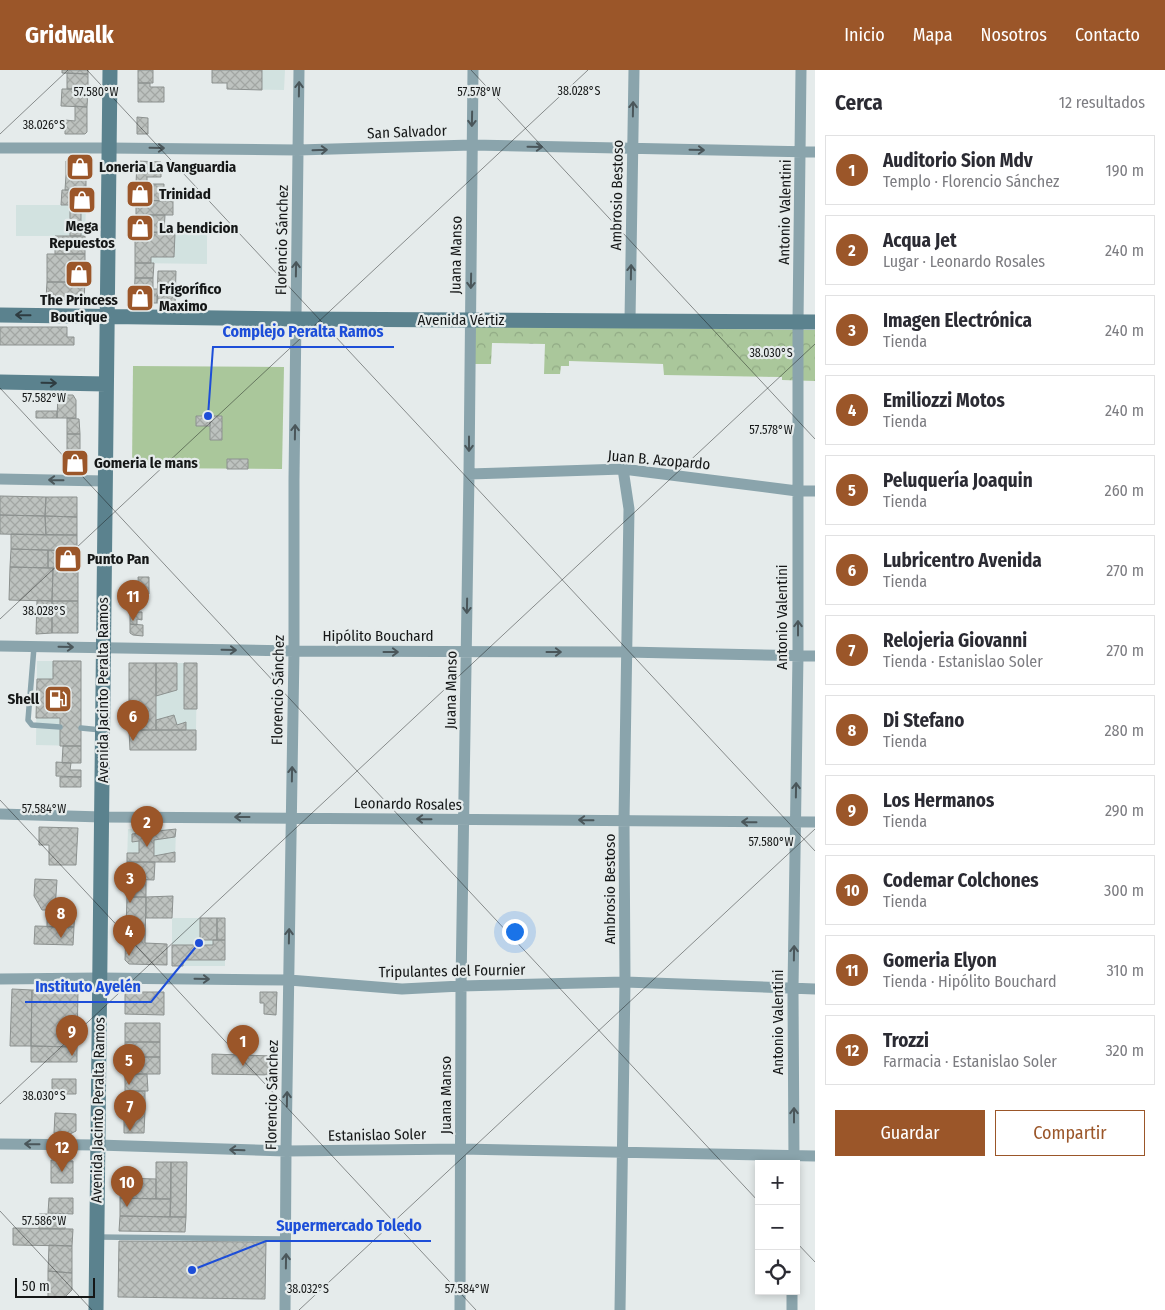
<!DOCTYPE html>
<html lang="es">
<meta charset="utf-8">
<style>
body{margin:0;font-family:"Fira Sans Condensed",sans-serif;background:#f2f2f3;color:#2b2b33}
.controls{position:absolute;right:15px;bottom:15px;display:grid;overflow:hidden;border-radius:0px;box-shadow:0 2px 8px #0003}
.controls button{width:45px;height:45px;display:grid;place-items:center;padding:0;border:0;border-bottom:1px solid #e1e1e2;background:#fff;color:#2b2b33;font:25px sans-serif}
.scale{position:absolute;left:15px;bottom:12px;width:80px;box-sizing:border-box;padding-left:5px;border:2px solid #151717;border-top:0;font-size:14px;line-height:18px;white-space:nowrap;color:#151717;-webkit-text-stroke:4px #e5ebeb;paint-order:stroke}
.you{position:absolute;left:514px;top:861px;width:18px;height:18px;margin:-12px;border:4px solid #fff;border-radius:50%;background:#1a73e8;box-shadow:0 0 0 8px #1a73e833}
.badge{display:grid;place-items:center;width:32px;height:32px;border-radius:50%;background:#9b5629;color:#fff;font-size:16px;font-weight:700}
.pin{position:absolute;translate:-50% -41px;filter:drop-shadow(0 1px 2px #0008)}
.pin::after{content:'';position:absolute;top:26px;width:18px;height:15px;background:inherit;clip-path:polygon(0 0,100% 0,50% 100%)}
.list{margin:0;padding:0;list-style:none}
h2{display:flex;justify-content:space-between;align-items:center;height:65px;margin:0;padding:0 20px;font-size:21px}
h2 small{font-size:16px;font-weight:400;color:#7c7c81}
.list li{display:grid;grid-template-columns:32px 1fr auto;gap:15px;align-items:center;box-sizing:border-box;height:70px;margin:0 10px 10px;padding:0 10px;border:1px solid #e1e1e2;border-radius:0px}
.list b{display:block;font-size:19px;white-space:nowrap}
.list p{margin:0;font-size:16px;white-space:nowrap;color:#7c7c81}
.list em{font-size:16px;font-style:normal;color:#7c7c81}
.actions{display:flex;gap:10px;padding:15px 20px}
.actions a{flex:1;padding:11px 0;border:1px solid #9b5629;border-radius:0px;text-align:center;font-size:18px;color:#9b5629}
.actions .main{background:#9b5629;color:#fff}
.icon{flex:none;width:28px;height:28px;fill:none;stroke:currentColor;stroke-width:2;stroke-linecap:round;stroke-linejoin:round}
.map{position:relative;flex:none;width:815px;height:1240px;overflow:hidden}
header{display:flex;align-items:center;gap:30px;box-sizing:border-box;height:70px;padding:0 25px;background:#9b5629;color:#fff}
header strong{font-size:24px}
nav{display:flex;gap:28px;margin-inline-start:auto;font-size:18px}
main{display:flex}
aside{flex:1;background:#fff}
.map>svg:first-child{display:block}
.built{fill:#d2e2e0}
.grass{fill:#aac79b}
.park{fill:url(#park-crowns)}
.building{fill:url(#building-cross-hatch);stroke:#8c918f}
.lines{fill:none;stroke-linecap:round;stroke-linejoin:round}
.lane{stroke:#8aa4ac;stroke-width:5.5}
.street{stroke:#8aa4ac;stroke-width:11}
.secondary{stroke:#5b828e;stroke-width:15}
.oneway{stroke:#4a565a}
.oneway2{stroke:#2e3c41}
.ticks{fill:none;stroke:#151717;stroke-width:1;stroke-opacity:0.45}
.labels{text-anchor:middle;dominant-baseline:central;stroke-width:4.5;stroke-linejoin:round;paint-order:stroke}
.street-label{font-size:15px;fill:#151717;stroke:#e5ebeb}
.poi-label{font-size:15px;font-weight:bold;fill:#151717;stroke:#e5ebeb;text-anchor:start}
.ticks-label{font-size:12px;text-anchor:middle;fill:#151717;stroke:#e5ebeb;stroke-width:4.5;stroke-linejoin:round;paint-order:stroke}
.leader{fill:none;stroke:#1d4ed8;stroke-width:2}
.callout-dot{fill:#1d4ed8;stroke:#e5ebeb;stroke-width:2}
.callout-label{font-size:16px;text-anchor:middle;font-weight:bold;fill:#1d4ed8;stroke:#e5ebeb;stroke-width:4.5;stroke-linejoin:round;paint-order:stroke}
</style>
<header>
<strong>Gridwalk</strong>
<nav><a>Inicio</a><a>Mapa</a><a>Nosotros</a><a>Contacto</a></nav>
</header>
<main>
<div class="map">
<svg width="815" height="1240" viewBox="0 0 815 1240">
<defs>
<pattern id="park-crowns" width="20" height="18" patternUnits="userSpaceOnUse" patternTransform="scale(1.25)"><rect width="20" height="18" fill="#aac79b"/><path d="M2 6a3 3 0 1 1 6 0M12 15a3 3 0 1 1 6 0" fill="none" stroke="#91aa85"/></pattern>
<pattern id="building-cross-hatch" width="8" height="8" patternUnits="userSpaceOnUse" patternTransform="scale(1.25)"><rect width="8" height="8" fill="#bdc2bf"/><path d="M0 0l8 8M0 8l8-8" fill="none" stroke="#a2a6a3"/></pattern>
</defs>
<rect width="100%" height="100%" fill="#e5ebeb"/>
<path class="built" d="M212,0H285L284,20L227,19V13H212Z
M16,135H86L85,166H16Z
M135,162L207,163V194L135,193Z
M37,591H81V676L36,675Z
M129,593H197L196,660H129Z
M128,759H176L175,792H127Z
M172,848H225V896H172Z"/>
<path class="grass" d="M133,296L284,297L282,399L132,398Z"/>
<path class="park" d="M475,256L815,260V311L782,310V307L664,305L663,294L569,291V296H561L560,304H544L545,274L492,273L491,294H475Z"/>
<path class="building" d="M62,0H88V4L62,3Z
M138,0H153V13H138Z
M212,0H262V20L227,19V13H212Z
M67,3L88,4V19H67Z
M138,13H150V17H164V32H138Z
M62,19H88L87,37L61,36Z
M75,36L87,37V62L85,64H65V50L75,51Z
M137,47L148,48V64H137Z
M66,91H80L86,96V106L66,105Z
M137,91L161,92V107H147V114H136Z
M66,105L86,106V120H65Z
M136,114H164V131L136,130Z
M62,120H86V135H61Z
M136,130L173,131V145H136Z
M70,135H81V166H70Z
M136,145H165L164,162H135Z
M135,162L175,163L174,187H151V193H135Z
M55,166H85V184H55Z
M47,184H85V212H47Z
M135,193H154L153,208H135Z
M158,201H176L175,234L157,233Z
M135,208H153V219H158L157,233H134Z
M47,212H85L84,230L46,229Z
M0,257H67V267H74V275H0Z
M58,325H73L76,330V348H57Z
M36,341H57V348H36Z
M196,346H210V356H196Z
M210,346H222V370H210Z
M67,348L79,349L80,364H67Z
M67,364H80V380H67Z
M67,380H80V394L77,397H67Z
M227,389H248V399H227Z
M0,426L46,427L45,446L0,445Z
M46,427H77V447L45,446Z
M0,445L45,446L46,465L0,464Z
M45,446L77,447V465H46Z
M11,464L77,465V481L11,479Z
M11,479L48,480V498L10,497Z
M48,480L77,481L78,499L48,498Z
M10,497L53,498L52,531L9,530Z
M53,498L78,499V531H52Z
M138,507H149V524H139Z
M130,511H138L139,524H130Z
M37,530L52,531V563L36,564Z
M52,531H78V563H52Z
M130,542H142V550L137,549V555L130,554Z
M130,554L143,555V566L133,565L130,563Z
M53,591H81V676H60V648H36L37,609H53Z
M129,593H156V660H129Z
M156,593H177V620L156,626Z
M184,593H197V639H184Z
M174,645L177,655L186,652V660H156V650Z
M129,660H196V680H130Z
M63,676H81V693H62Z
M56,692L71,693L70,700H81V707L56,706Z
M60,707H81V717H60Z
M39,757L78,758L76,795H49V775H39Z
M176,759L175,767L154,770V786L175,782V792H127V783H139V771L132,772V764Z
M127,792H155L154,810L127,809Z
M35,809L57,810L55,840H42L34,826Z
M127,809H146V827H127Z
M173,826L172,848H146V827Z
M127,827H146L145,873L167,874V895L129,894L125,890Z
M47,840L75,841L74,857H47Z
M200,848H217V870H200Z
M217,848H225V870H217Z
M35,856L74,857L73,875L34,874Z
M213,870H225V890H183V896H172V875H213Z
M12,919L32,920L31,976H10Z
M32,920H78L77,977L31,976Z
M125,922H164V945L125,944Z
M260,922H277L276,945L264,944V933H260Z
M125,953H160V972H125Z
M125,972H160V987H125Z
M31,976L77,977V992H31Z
M212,984L272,986L271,1005L212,1004Z
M125,987H160V1004H125Z
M125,1004H147L148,1021H125Z
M52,1009H76V1024H52Z
M125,1021H145V1041L124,1040Z
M124,1040L145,1041L144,1063H124Z
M55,1043L76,1044V1061L70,1064L54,1063Z
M51,1090L73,1091V1113H51Z
M156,1092H171V1129H156Z
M171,1092H187L186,1147H170Z
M121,1108L156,1109V1129L120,1128Z
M49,1128H73V1144L48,1143Z
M120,1128L171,1129L170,1147L120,1146Z
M39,1144H65V1159H39Z
M120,1146L186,1147L185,1162L119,1161Z
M13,1158L73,1159L72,1176L13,1175Z
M119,1171L266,1172L265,1229L118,1227Z
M49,1175L72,1176V1203L48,1201Z
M48,1201L72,1203V1220L65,1227H48Z"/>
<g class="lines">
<path class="lane" d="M34,577L28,650L32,655L60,657
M81,658L101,660
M97,1167L286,1169"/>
<path class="street" d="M0,78H108L298,80L472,75L815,82
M630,250L634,0
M469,404L623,399L797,421H815
M0,409L105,411
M0,576L294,581L626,582L815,586
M0,744L102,747L815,752
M0,909L100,908L289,910L402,919L461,916L625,912L815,919
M0,1074L98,1075L286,1081L461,1079L815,1086
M794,1094L793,919L798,585V252L801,0
M285,1240L286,1081L294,581V410L299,0
M460,1240L461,916L469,404L473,0
M620,1240L625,912L624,751L629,439L623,399
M792,1240V1221"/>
<path class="secondary" d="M0,245L296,249L815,252
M0,312L106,314
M96,1240L110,0"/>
</g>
<defs><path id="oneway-shaft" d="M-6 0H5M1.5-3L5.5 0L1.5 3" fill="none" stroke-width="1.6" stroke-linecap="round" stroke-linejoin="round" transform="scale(1.25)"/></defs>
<g class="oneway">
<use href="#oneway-shaft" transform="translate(299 19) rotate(-89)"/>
<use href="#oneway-shaft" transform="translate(633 39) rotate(-89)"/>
<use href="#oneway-shaft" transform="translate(472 49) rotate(91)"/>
<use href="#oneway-shaft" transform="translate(535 77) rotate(1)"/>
<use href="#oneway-shaft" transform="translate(157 78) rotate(1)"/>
<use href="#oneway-shaft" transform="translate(320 80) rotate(-2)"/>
<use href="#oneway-shaft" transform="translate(697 80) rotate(1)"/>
<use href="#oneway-shaft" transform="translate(296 199) rotate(-89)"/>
<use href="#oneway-shaft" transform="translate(631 202) rotate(-89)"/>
<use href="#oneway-shaft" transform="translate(471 211) rotate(91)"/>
<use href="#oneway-shaft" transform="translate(295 362) rotate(-89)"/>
<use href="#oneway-shaft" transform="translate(469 374) rotate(90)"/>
<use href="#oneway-shaft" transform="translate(56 410) rotate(-179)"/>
<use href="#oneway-shaft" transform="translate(467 536) rotate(91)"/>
<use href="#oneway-shaft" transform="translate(798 558) rotate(-90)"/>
<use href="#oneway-shaft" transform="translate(66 577) rotate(1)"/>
<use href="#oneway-shaft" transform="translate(229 580) rotate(1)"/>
<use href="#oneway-shaft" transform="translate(391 582)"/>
<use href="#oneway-shaft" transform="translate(554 582)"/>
<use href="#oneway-shaft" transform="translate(292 704) rotate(-89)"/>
<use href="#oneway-shaft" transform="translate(796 720) rotate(-89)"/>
<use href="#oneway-shaft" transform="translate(242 747) rotate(-180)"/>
<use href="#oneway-shaft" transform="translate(424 749) rotate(-179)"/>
<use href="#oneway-shaft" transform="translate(586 750) rotate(-179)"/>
<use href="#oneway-shaft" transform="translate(749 752) rotate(-179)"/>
<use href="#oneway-shaft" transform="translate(289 866) rotate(-89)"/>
<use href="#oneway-shaft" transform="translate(794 883) rotate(-89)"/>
<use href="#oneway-shaft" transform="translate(202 909) rotate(1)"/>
<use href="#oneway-shaft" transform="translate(287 1029) rotate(-89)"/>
<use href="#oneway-shaft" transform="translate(794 1045) rotate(-90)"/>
<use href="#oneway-shaft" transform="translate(32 1074) rotate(-179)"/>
<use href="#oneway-shaft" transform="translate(237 1080) rotate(-178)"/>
<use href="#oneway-shaft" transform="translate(286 1191) rotate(-89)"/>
</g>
<g class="oneway2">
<use href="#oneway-shaft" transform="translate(23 245) rotate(-179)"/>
<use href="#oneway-shaft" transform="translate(49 313) rotate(1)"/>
</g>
<path class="ticks" d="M87,0L815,781M471,0L815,369M0,64L68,0M0,318L759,1132M0,549L588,0M0,730L476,1240M0,1034L815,274M0,1141L92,1240M796,1172L815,1192M299,1240L815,759"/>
<defs>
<symbol id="shop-square" viewBox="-11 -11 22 22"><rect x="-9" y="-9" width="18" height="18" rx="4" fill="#9b5629" stroke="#e5ebeb"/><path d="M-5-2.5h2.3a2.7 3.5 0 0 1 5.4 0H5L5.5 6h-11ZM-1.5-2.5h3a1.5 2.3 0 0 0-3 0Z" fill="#fff"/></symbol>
<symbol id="fuel-square" viewBox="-11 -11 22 22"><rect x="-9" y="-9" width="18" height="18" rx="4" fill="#9b5629" stroke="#e5ebeb"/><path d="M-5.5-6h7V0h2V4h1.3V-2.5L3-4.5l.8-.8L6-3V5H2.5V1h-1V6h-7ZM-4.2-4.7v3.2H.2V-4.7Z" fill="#fff"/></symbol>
</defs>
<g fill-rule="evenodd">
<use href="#shop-square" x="64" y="81" width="32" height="32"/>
<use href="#shop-square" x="124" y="108" width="32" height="32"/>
<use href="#shop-square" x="66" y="114" width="32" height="32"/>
<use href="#shop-square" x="124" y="142" width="32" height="32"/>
<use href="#shop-square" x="63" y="188" width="32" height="32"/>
<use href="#shop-square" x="124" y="212" width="32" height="32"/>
<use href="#shop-square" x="59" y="377" width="32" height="32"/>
<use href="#shop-square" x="52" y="473" width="32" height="32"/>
<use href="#fuel-square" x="42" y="613" width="32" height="32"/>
</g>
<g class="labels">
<g class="street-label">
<text transform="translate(407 62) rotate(-2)">San Salvador</text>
<text transform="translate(617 125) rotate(-89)">Ambrosio Bestoso</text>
<text transform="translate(785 142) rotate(-89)">Antonio Valentini</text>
<text transform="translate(282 170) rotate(-89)">Florencio Sánchez</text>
<text transform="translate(456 185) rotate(-89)">Juana Manso</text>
<text x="461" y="250">Avenida Vértiz</text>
<text transform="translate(659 390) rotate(5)">Juan B. Azopardo</text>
<text transform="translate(782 547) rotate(-90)">Antonio Valentini</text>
<text x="378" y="566">Hipólito Bouchard</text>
<text transform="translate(103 620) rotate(-90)">Avenida Jacinto Peralta Ramos</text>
<text transform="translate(278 620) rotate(-89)">Florencio Sánchez</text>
<text transform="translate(451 620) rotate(-89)">Juana Manso</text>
<text transform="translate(408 734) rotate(1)">Leonardo Rosales</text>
<text transform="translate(610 819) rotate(-90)">Ambrosio Bestoso</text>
<text transform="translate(452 901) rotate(-1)">Tripulantes del Fournier</text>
<text transform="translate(778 952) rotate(-90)">Antonio Valentini</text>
<text transform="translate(272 1025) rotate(-89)">Florencio Sánchez</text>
<text transform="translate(446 1025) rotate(-90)">Juana Manso</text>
<text transform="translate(98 1040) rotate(-89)">Avenida Jacinto Peralta Ramos</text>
<text transform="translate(377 1065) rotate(-1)">Estanislao Soler</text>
</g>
<g class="poi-label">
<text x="99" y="97">Loneria La Vanguardia</text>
<text x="159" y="124">Trinidad</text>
<text x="82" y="156" text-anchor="middle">Mega<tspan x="82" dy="17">Repuestos</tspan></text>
<text x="159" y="158">La bendicion</text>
<text x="159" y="219">Frigorífico<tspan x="159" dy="17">Maximo</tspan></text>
<text x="79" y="230" text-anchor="middle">The Princess<tspan x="79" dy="17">Boutique</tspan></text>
<text x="94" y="393">Gomeria le mans</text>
<text x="87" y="489">Punto Pan</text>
<text x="39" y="629" text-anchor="end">Shell</text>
</g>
</g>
<g class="ticks-label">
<text x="579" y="25">38.028°S</text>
<text x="96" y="26">57.580°W</text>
<text x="479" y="26">57.578°W</text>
<text x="44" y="59">38.026°S</text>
<text x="771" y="287">38.030°S</text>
<text x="44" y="332">57.582°W</text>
<text x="771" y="364">57.578°W</text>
<text x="44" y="545">38.028°S</text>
<text x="44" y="743">57.584°W</text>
<text x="771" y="776">57.580°W</text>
<text x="44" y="1030">38.030°S</text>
<text x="44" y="1155">57.586°W</text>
<text x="467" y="1223">57.584°W</text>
<text x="308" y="1223">38.032°S</text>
</g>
<path class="leader" d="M208 346L213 277H394M199 873L151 932H25M192 1200L266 1171H431"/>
<g class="callout-dot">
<circle cx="208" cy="346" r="5"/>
<circle cx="199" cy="873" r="5"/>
<circle cx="192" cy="1200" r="5"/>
</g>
<g class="callout-label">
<text x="303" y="267">Complejo Peralta Ramos</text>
<text x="88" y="922">Instituto Ayelén</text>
<text x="349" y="1161">Supermercado Toledo</text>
</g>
</svg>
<div class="controls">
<button>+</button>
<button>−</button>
<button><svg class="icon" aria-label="locate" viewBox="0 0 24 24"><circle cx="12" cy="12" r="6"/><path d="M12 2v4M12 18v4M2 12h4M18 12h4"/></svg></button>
</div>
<div class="scale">50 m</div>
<div class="you"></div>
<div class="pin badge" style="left:243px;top:996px">1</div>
<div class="pin badge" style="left:147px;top:777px">2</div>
<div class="pin badge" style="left:130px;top:833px">3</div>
<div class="pin badge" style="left:129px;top:886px">4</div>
<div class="pin badge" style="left:129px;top:1015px">5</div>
<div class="pin badge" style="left:133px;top:671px">6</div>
<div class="pin badge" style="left:130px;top:1061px">7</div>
<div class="pin badge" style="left:61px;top:868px">8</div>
<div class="pin badge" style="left:72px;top:986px">9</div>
<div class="pin badge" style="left:127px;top:1137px">10</div>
<div class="pin badge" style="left:133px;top:551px">11</div>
<div class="pin badge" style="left:62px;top:1102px">12</div>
</div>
<aside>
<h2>Cerca<small>12 resultados</small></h2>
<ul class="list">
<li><span class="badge">1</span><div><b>Auditorio Sion Mdv</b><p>Templo · Florencio Sánchez</p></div><em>190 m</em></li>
<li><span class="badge">2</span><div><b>Acqua Jet</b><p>Lugar · Leonardo Rosales</p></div><em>240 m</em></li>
<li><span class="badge">3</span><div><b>Imagen Electrónica</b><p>Tienda</p></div><em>240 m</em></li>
<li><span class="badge">4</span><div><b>Emiliozzi Motos</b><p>Tienda</p></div><em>240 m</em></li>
<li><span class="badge">5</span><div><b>Peluquería Joaquin</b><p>Tienda</p></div><em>260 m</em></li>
<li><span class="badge">6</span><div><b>Lubricentro Avenida</b><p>Tienda</p></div><em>270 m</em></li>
<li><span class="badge">7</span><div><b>Relojeria Giovanni</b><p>Tienda · Estanislao Soler</p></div><em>270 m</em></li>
<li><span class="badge">8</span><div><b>Di Stefano</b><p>Tienda</p></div><em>280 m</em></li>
<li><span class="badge">9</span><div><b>Los Hermanos</b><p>Tienda</p></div><em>290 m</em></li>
<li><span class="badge">10</span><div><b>Codemar Colchones</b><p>Tienda</p></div><em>300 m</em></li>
<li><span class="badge">11</span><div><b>Gomeria Elyon</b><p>Tienda · Hipólito Bouchard</p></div><em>310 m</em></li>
<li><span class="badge">12</span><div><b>Trozzi</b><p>Farmacia · Estanislao Soler</p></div><em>320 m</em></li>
</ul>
<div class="actions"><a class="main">Guardar</a><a>Compartir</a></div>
</aside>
</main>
